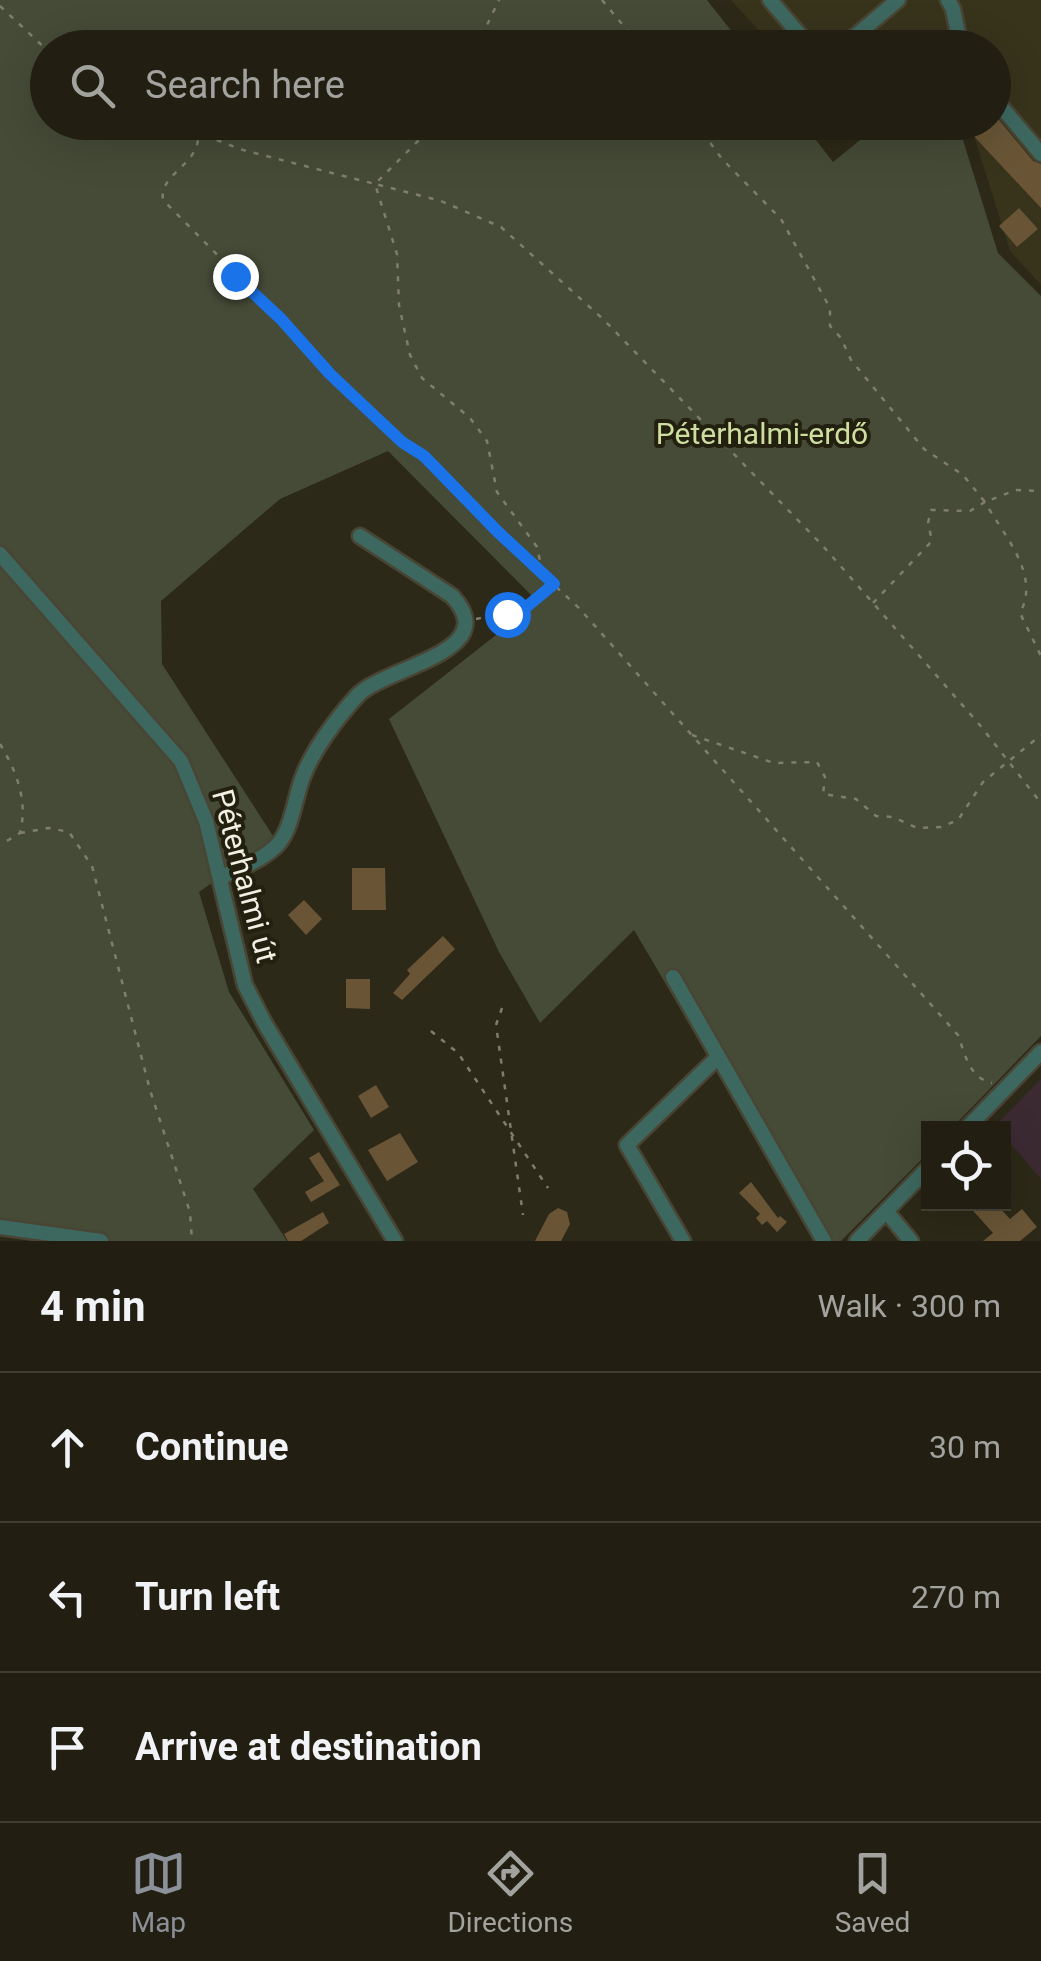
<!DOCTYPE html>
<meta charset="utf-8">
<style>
body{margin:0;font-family:Roboto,sans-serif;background:#2e2c20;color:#f1f3f6}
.controls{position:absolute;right:30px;bottom:30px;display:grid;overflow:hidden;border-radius:0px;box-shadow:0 10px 40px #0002}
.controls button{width:90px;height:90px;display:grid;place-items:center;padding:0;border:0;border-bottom:2px solid #3f3d32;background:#221f12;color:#f1f3f6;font:50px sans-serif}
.stop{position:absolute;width:30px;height:30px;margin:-22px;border:8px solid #1a73e8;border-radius:50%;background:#fff}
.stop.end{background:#1a73e8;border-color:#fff;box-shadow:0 2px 10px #0008}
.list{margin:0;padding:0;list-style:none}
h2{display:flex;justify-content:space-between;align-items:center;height:130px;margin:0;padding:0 40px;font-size:42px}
h2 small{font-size:32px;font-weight:400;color:#a2a29f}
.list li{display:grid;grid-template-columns:65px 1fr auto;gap:30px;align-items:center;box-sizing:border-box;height:150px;padding:0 40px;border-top:2px solid #3f3d32}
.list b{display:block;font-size:38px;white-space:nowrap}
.list em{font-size:32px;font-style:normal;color:#a2a29f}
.icon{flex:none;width:55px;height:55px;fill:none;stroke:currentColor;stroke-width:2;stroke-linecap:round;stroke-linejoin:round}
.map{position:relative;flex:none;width:1041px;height:1241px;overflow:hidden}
.search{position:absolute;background:#221f12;box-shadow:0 10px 40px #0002;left:30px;right:30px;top:30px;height:110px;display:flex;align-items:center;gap:25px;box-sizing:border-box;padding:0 35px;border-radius:55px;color:#a2a29f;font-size:38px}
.sheet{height:580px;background:#221f12}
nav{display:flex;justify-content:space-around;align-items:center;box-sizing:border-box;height:140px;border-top:2px solid #3f3d32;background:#221f12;font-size:28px;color:#a2a29f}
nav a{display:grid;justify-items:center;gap:5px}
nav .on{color:#8c9099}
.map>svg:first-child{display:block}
.built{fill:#38331b}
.education{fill:#3c2a33}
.green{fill:#454b37}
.building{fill:#695536}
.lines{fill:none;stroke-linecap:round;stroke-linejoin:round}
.minor-casing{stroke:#494535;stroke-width:19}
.path{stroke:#807d6e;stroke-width:2.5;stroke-dasharray:5 8;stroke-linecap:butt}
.minor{stroke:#3d6860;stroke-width:14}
.route{stroke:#1a73e8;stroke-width:12}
.labels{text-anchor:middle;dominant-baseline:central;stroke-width:8;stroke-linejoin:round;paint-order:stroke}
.park-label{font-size:30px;fill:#cedea1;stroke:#23200f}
.street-label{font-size:30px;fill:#f2f0e5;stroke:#23200f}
</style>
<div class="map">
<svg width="1041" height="1241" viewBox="0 0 1041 1241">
<rect width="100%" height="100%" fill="#2d2918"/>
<path class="built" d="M731,0H1041V285L1010,251L970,123L994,122V48L774,47Z"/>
<path class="education" d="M1041,1079V1179L1004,1136V1128L995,1126Z"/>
<path class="green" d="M0,0H707L744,47L48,48V122H802L833,162L881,123H949L963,140L998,253L1041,296V1036L952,1128H928V1153L841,1241H817L634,930L540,1023L499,952L389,719L538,602L388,451L280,499L161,601L162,664L275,839L199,892L229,992L314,1130L253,1189L287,1241H58L0,1235Z"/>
<path class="building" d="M994,114L1033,161L1041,164V208L969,131L979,122H994Z
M1019,208L1038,229L1017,247L999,226Z
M352,868H385L386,910H352Z
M304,900L322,919L306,935L288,915Z
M443,936L455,949L402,1000L393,993L410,974L407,970Z
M346,979H370V1009L346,1008Z
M376,1085L389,1107L371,1118L358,1096Z
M400,1133L418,1162L387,1181L368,1150Z
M319,1152L340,1185L311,1202L305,1192L324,1181L309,1158Z
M751,1182L778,1218L780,1216L787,1222L777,1232L767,1221L762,1225L756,1218L760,1214L739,1193Z
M967,1204H996L1010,1219L1022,1209L1037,1227L1020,1241H983L993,1233Z
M558,1208L567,1212L570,1224L561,1241H535L549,1214Z
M323,1212L329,1223L301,1241H288L284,1234Z"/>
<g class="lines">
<defs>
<path id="minor" d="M770,0L811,48
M948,0L953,9L961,48
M841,48L898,0
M994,98L1041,154
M0,554L181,761L206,821L245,985L265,1024L395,1241
M220,878C239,868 264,860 279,843C292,827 295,798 302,779C312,751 337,718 357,696C385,666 505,653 452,596L360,536
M673,977L824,1241
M967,1128L1041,1052
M886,1211L911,1241
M0,1227L101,1241
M683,1241L627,1145L718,1057
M857,1241L928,1168"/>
</defs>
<use href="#minor" class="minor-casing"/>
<path class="path" d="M602,0L642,48
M0,6L48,51
M476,48L499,0
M168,122L243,150L375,184L397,254L399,305L410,355L422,378L470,418L487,441L497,492L537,547L542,570
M437,122L375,184L441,201L501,227L603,319L823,546L979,724L1041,803
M695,122L722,159L781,219L830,308V326L841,338L851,360L924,449L963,475L985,502L1016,490L1041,491
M189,131L198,140C195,166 159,175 163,200L281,319L330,373L402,442L424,456L498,533L579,608L958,1035C965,1054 969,1078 992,1083
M873,603L932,541L928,523L931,510L970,511L985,502C1004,536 1041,575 1020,613L1041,656
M476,619L525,609L553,585
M692,735L774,763L817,762L825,777L823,794L856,799L876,816L893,817L917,828L941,827L958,820L983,782L1041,735
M0,744C17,772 28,801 20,833L0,845
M20,833L49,828L69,832L92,866L150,1090L190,1212L192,1241
M502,1008L496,1025L523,1215
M431,1031L458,1053L548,1188"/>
<use href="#minor" class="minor"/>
</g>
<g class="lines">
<path class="route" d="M235,276L281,319L330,374L402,442L424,456L498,532L554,584L525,608L507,614"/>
</g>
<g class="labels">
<g class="park-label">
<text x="762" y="433">Péterhalmi-erdő</text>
</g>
<g class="street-label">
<text transform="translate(245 876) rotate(75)">Péterhalmi út</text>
</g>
</g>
</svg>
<div class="controls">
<button><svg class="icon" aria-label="locate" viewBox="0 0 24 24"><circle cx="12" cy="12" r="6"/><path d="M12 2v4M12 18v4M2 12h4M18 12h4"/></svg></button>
</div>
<div class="stop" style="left:507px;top:614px"></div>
<div class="stop end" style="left:235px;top:276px"></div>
<div class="search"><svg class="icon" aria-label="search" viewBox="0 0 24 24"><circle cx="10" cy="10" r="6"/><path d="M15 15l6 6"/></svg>Search here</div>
</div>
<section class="sheet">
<h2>4 min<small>Walk · 300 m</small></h2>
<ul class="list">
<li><svg class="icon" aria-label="ahead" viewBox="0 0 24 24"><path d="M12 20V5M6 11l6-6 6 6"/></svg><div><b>Continue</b></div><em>30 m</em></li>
<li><svg class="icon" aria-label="left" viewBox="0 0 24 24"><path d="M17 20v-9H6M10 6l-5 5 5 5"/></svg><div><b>Turn left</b></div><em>270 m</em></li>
<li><svg class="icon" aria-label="arrive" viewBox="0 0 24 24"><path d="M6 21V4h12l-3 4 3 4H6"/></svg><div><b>Arrive at destination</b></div></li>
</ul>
</section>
<nav>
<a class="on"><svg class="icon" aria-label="map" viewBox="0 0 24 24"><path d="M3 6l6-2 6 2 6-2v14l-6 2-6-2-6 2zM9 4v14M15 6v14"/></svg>Map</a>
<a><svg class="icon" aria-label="directions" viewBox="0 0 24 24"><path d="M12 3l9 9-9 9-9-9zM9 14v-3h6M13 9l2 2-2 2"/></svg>Directions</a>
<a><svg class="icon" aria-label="saved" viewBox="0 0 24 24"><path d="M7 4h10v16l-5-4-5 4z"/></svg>Saved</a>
</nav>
